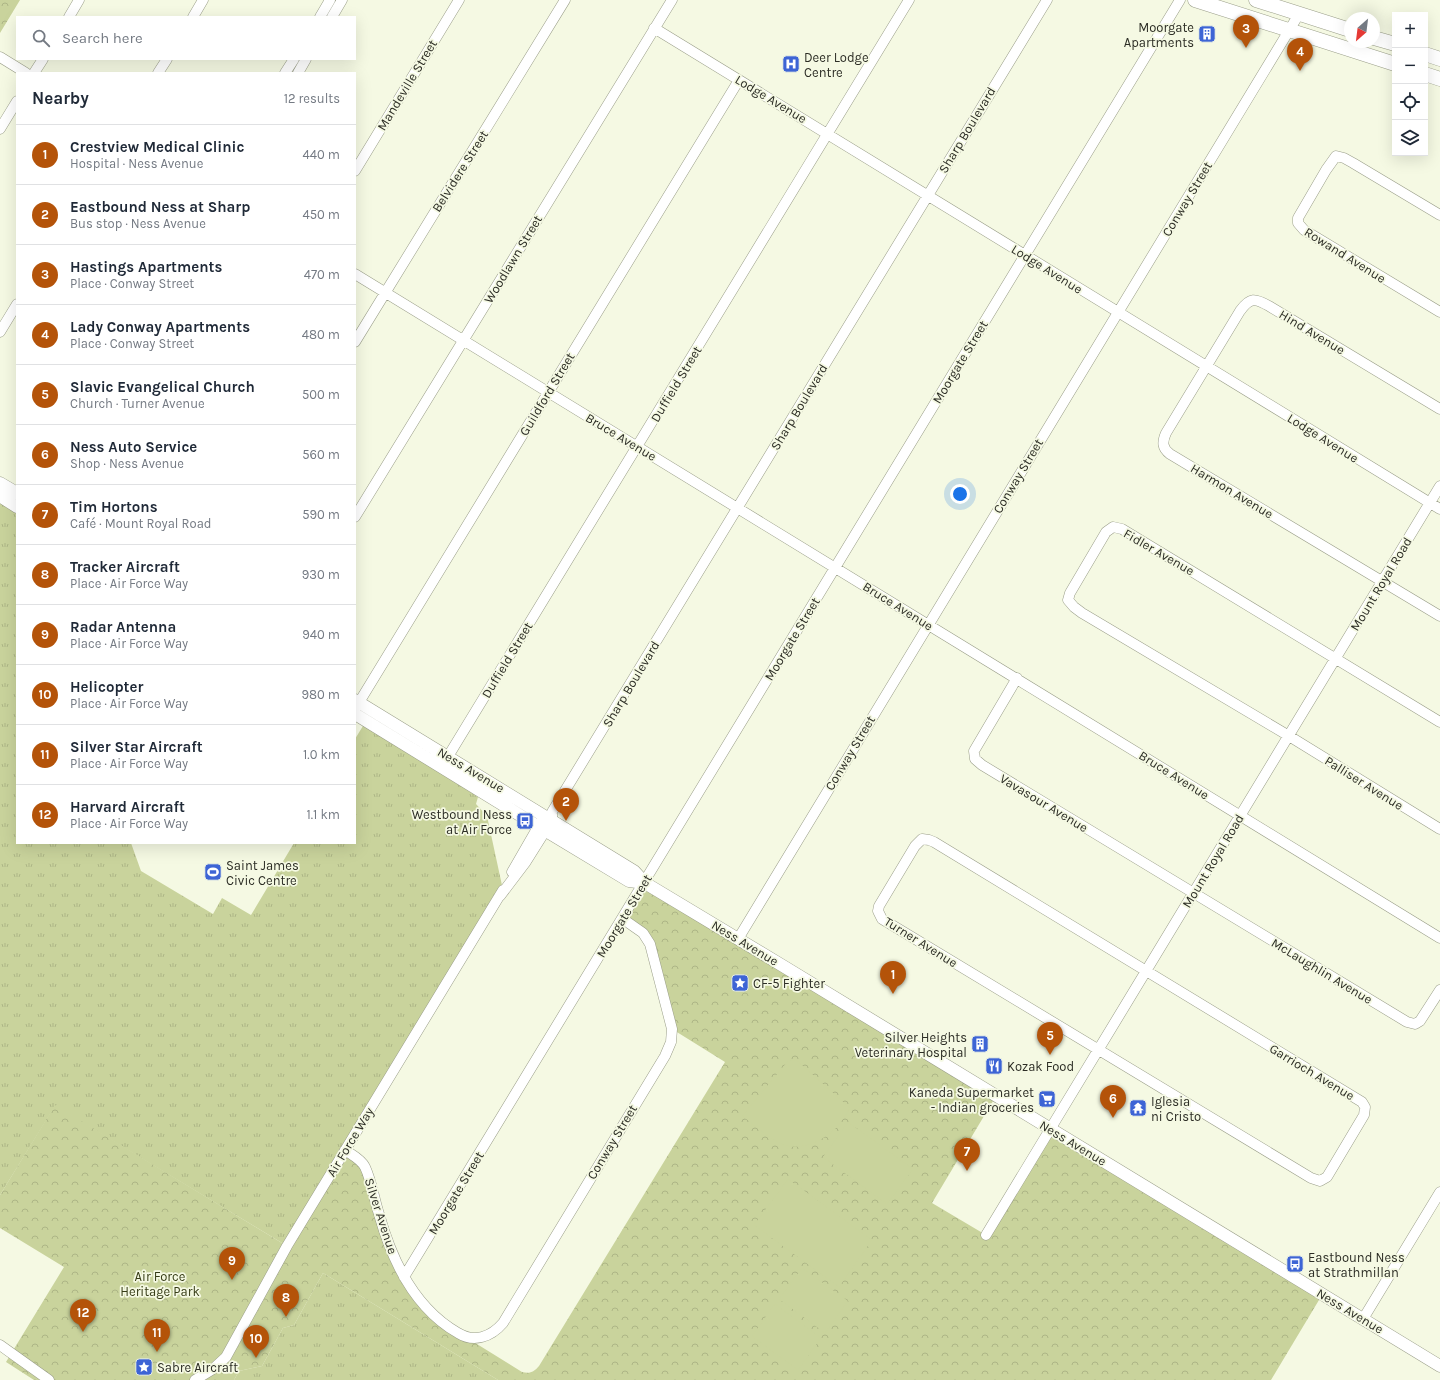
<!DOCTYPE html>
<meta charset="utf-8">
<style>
body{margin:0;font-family:Karla,sans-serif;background:#f2f2f3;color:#1f2937}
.controls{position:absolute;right:12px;top:12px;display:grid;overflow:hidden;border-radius:0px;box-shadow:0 4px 16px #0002}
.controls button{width:36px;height:36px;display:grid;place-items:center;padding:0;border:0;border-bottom:1px solid #e0e1e3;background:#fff;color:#1f2937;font:20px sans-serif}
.compass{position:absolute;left:1344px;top:12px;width:36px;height:36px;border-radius:50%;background:#fff;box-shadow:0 4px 16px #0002;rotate:208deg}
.you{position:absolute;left:960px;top:494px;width:14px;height:14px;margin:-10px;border:3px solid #fff;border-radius:50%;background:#1a73e8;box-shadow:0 0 0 6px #1a73e833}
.badge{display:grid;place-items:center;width:26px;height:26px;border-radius:50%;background:#b45309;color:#fff;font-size:13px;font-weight:700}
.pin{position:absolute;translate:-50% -33px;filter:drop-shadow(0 1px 2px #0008)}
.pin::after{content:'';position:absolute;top:21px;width:14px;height:12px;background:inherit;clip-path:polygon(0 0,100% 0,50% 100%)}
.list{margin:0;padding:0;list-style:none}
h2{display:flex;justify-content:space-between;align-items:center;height:52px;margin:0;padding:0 16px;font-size:17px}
h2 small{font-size:13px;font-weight:400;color:#747a83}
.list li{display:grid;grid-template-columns:26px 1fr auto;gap:12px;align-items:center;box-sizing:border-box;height:60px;padding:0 16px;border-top:1px solid #e0e1e3}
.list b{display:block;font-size:15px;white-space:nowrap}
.list p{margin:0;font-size:13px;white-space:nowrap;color:#747a83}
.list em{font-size:13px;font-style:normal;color:#747a83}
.icon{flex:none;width:22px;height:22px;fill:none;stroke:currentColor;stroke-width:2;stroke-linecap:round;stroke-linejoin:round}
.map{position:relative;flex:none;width:1440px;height:1380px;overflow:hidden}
.search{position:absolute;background:#fff;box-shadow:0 4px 16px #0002;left:16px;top:16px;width:340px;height:44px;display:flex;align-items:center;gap:10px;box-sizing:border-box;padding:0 14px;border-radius:0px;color:#747a83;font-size:15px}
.panel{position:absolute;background:#fff;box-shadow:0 4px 16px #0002;left:16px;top:72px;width:340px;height:772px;border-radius:0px}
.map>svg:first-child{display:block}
.grass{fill:url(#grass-tufts)}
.park{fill:url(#park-crowns)}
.pitch{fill:#c9d39c}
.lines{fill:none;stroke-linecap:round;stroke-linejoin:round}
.minor-casing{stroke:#9a9e89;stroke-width:11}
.major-casing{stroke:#9a9e89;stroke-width:13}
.highway-casing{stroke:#9a9e89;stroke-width:15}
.minor{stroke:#fff;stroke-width:10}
.major{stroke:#fff;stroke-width:12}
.highway{stroke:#fff;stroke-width:14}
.labels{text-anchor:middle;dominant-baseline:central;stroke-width:3.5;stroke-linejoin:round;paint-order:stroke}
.poi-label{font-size:13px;fill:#2c2d25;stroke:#f5f9e3;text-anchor:start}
.street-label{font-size:13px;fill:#2c2d25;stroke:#f5f9e3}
.park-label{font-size:13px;fill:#363c16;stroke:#f5f9e3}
</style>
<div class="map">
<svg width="1440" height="1380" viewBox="0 0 1440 1380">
<defs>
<pattern id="grass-tufts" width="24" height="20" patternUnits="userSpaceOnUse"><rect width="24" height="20" fill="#c9d39c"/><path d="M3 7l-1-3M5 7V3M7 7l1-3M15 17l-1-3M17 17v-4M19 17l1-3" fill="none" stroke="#adb586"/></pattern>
<pattern id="park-crowns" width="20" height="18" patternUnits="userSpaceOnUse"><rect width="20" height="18" fill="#c9d39c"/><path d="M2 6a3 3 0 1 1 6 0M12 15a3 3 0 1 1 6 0" fill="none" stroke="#adb586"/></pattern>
</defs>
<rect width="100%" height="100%" fill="#f5f9e3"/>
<path class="grass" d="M0,496L17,507V843H131L141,871L213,914L222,898L251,915L294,843H355V739L366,721L478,797L476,804L487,816L503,890L287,1246L55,1106L0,1195Z
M323,1273L498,1380H234L239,1371L262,1366L283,1328L294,1325Z"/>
<path class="park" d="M0,0H20L0,33Z
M645,883L996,1096L932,1203L986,1235L1050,1129L1322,1295L1271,1380H498L323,1273L294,1325L283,1328L262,1366L239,1371L234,1380H34L6,1362L64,1267L0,1228V1195L55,1105L287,1246L345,1150L359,1159L377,1209L413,1291L464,1336L522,1372C530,1374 534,1372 539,1366L725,1062L672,1029L650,944L623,919Z"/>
<path class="pitch" d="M796,1060L850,1108C846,1115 841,1122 836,1128C823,1141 800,1152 782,1144C768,1138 755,1125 742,1116L788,1061Z
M848,1122L913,1169L887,1204L823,1157Z
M788,1179L872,1240L839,1287L754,1225Z
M802,1268L848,1301L825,1333L779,1299Z
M775,1304L821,1338L798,1370L752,1336Z"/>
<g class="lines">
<defs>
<path id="minor" d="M69,17L79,0
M193,17L203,0
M320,17L330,0
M332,17L342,0
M654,28L1440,509
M0,57L26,73
M34,73L43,59
M158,73L167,59
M285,73L294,59
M298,73L306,59
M0,129L17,101
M355,171L459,0
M1440,215L1353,163L1344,158L1336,156L1326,170L1298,218V223L1304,230L1440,312
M355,274L1440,938
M0,332L17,304
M355,342L565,0
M1440,409L1269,306C1255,298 1250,297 1240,311L1166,433C1162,442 1162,448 1170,454L1440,616
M355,517L672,0
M1017,678L974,751L975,759L982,765L1407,1022L1415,1024L1420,1021L1440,990
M355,709L739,80
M1440,722L1122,529L1113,527L1106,532L1070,593L1068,600L1074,607L1082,613L1289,736L1440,829
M444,763L909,0
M922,839L929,840L934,842L1362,1102L1365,1107L1364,1115L1327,1177L1320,1181L1311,1178L882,919L878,911L879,906L915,846Z
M512,872L542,820
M500,896L525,863L552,820V812L1047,0
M738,939L1299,14
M345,1150C352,1155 361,1159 365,1167C372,1182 374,1199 379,1214C392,1261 414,1308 458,1333C474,1343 491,1337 503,1323L665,1056L671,1042L672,1029L650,944L643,933L623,919
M986,1235L1440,486
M404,1277L1180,0
M1363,1319L1440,1192
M0,1345L49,1380
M195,1380L213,1369L226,1357L287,1246L503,890"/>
<path id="major" d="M0,483L17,493
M0,496L17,507
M355,700L634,871L645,883L783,966L1440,1366
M355,714L531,822L629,881L645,883"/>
<path id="highway" d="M1195,0L1395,64
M1256,0L1350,30
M1374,38L1395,44
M1425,54L1440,59
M1425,74L1440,79"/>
</defs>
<use href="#minor" class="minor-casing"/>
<use href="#major" class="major-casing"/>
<use href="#highway" class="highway-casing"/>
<use href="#minor" class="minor"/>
<use href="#major" class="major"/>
<use href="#highway" class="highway"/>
</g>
<defs>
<symbol id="building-square" viewBox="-11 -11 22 22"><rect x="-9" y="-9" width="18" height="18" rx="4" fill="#3d64d5" stroke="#f5f9e3"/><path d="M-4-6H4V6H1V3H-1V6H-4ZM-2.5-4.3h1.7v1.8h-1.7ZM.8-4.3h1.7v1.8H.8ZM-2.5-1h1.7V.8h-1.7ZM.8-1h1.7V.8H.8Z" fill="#fff"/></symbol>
<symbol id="hospital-square" viewBox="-11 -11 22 22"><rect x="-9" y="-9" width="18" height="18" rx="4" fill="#3d64d5" stroke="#f5f9e3"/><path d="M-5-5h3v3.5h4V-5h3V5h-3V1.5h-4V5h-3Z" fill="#fff"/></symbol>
<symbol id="bus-square" viewBox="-11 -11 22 22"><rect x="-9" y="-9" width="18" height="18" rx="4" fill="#3d64d5" stroke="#f5f9e3"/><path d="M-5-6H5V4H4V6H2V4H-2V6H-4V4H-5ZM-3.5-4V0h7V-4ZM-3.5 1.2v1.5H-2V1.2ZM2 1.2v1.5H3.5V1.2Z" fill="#fff"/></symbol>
<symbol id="stadium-square" viewBox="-11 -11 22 22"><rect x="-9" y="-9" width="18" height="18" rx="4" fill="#3d64d5" stroke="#f5f9e3"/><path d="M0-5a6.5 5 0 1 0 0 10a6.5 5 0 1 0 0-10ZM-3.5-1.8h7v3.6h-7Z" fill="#fff"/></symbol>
<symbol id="sight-square" viewBox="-11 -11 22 22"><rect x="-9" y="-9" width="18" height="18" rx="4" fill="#3d64d5" stroke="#f5f9e3"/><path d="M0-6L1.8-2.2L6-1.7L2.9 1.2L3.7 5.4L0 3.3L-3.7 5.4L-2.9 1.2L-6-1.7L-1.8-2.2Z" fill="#fff"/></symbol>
<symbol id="restaurant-square" viewBox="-11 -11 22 22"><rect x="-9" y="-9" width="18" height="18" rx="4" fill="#3d64d5" stroke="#f5f9e3"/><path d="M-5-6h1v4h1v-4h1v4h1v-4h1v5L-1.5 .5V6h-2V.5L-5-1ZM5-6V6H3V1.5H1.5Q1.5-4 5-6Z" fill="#fff"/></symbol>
<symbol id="supermarket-square" viewBox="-11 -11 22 22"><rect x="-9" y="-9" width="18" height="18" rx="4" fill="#3d64d5" stroke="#f5f9e3"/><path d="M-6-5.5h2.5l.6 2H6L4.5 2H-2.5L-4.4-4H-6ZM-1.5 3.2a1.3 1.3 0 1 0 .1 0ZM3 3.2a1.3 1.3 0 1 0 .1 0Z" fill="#fff"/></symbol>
<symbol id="temple-square" viewBox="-11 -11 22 22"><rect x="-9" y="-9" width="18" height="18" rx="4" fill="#3d64d5" stroke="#f5f9e3"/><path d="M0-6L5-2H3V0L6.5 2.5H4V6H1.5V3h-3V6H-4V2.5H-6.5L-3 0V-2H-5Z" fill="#fff"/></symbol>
</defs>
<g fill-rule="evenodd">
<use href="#building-square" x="1197" y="24" width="20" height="20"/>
<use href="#hospital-square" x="781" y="54" width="20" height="20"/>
<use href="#bus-square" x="515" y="811" width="20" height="20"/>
<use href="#stadium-square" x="203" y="862" width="20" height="20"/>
<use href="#sight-square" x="730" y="973" width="20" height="20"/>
<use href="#building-square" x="970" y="1034" width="20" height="20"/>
<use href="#restaurant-square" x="984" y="1056" width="20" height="20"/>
<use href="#supermarket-square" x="1037" y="1089" width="20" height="20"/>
<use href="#temple-square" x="1128" y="1098" width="20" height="20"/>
<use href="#bus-square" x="1285" y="1254" width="20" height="20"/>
<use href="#sight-square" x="134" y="1357" width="20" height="20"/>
</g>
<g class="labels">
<g class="poi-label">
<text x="1194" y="27" text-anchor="end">Moorgate<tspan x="1194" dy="15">Apartments</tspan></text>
<text x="804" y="57">Deer Lodge<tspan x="804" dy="15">Centre</tspan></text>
<text x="512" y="814" text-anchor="end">Westbound Ness<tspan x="512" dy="15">at Air Force</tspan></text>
<text x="226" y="865">Saint James<tspan x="226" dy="15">Civic Centre</tspan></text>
<text x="753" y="983">CF-5 Fighter</text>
<text x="967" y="1037" text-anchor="end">Silver Heights<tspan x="967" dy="15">Veterinary Hospital</tspan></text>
<text x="1007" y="1066">Kozak Food</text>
<text x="1034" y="1092" text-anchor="end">Kaneda Supermarket<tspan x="1034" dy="15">- Indian groceries</tspan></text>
<text x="1151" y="1101">Iglesia<tspan x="1151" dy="15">ni Cristo</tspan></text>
<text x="1308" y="1257">Eastbound Ness<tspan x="1308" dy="15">at Strathmillan</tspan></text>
<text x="157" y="1367">Sabre Aircraft</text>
</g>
<g class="street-label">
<text transform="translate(407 85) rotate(-59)">Mandeville Street</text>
<text transform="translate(771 99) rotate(31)">Lodge Avenue</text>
<text transform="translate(967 130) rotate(-59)">Sharp Boulevard</text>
<text transform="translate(460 171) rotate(-58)">Belvidere Street</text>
<text transform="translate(1187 199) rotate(-59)">Conway Street</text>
<text transform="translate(1345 255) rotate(32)">Rowand Avenue</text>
<text transform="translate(513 259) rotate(-59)">Woodlawn Street</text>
<text transform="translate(1047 269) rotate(32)">Lodge Avenue</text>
<text transform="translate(1312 332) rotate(31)">Hind Avenue</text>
<text transform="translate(960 362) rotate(-59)">Moorgate Street</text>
<text transform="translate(676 384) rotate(-59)">Duffield Street</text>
<text transform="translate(547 394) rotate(-59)">Guildford Street</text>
<text transform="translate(799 407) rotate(-59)">Sharp Boulevard</text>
<text transform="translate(621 437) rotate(31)">Bruce Avenue</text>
<text transform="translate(1323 438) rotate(32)">Lodge Avenue</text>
<text transform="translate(1018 476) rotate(-59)">Conway Street</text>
<text transform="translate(1232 491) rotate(31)">Harmon Avenue</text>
<text transform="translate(1159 552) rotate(30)">Fidler Avenue</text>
<text transform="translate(1381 584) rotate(-59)">Mount Royal Road</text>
<text transform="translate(898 606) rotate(32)">Bruce Avenue</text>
<text transform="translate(792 639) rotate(-59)">Moorgate Street</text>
<text transform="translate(507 660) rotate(-59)">Duffield Street</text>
<text transform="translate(631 684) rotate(-59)">Sharp Boulevard</text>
<text transform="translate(850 753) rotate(-59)">Conway Street</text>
<text transform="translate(471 770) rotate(31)">Ness Avenue</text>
<text transform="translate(1174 775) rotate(32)">Bruce Avenue</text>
<text transform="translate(1364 783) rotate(32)">Palliser Avenue</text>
<text transform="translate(1044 803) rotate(31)">Vavasour Avenue</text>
<text transform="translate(1213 861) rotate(-59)">Mount Royal Road</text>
<text transform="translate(624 916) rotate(-59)">Moorgate Street</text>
<text transform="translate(921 942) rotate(32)">Turner Avenue</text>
<text transform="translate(745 943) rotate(31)">Ness Avenue</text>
<text transform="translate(1322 971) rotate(31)">McLaughlin Avenue</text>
<text transform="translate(1312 1072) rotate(31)">Garrioch Avenue</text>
<text transform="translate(350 1142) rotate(-59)">Air Force Way</text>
<text transform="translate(612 1142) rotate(-59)">Conway Street</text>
<text transform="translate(1073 1143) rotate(31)">Ness Avenue</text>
<text transform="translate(456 1193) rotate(-59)">Moorgate Street</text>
<text transform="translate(381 1216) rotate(72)">Silver Avenue</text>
<text transform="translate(1350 1311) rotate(31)">Ness Avenue</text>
</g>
<g class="park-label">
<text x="160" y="1276">Air Force<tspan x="160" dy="15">Heritage Park</tspan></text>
</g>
</g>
</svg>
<div class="controls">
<button>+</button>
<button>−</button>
<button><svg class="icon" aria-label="locate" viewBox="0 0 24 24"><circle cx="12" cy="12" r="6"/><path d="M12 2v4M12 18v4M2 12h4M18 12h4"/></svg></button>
<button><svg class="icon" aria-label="layers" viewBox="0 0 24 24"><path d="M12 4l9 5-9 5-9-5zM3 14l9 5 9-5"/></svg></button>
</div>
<svg class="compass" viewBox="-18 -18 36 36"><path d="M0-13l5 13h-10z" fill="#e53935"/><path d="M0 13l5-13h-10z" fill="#747a83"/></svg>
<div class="you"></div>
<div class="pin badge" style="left:893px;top:994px">1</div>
<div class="pin badge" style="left:566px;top:821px">2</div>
<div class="pin badge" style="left:1246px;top:48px">3</div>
<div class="pin badge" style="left:1300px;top:71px">4</div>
<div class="pin badge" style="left:1050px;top:1055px">5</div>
<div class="pin badge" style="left:1113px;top:1118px">6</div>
<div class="pin badge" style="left:967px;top:1171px">7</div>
<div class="pin badge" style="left:286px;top:1317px">8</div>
<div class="pin badge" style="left:232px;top:1280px">9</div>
<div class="pin badge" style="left:256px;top:1358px">10</div>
<div class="pin badge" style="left:157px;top:1352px">11</div>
<div class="pin badge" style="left:83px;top:1332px">12</div>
<div class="search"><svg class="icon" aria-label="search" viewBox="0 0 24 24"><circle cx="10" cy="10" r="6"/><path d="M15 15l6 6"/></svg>Search here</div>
<section class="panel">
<h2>Nearby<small>12 results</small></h2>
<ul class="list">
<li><span class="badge">1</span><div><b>Crestview Medical Clinic</b><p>Hospital · Ness Avenue</p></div><em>440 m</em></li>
<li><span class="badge">2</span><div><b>Eastbound Ness at Sharp</b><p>Bus stop · Ness Avenue</p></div><em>450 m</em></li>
<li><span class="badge">3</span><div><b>Hastings Apartments</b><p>Place · Conway Street</p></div><em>470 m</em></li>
<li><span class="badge">4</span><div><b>Lady Conway Apartments</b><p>Place · Conway Street</p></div><em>480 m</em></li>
<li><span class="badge">5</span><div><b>Slavic Evangelical Church</b><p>Church · Turner Avenue</p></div><em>500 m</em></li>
<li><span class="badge">6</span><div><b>Ness Auto Service</b><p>Shop · Ness Avenue</p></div><em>560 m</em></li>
<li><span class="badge">7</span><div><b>Tim Hortons</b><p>Café · Mount Royal Road</p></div><em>590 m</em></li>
<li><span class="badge">8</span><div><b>Tracker Aircraft</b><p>Place · Air Force Way</p></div><em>930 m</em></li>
<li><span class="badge">9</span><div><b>Radar Antenna</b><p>Place · Air Force Way</p></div><em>940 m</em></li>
<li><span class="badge">10</span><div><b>Helicopter</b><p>Place · Air Force Way</p></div><em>980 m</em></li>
<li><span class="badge">11</span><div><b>Silver Star Aircraft</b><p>Place · Air Force Way</p></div><em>1.0 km</em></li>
<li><span class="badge">12</span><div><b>Harvard Aircraft</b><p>Place · Air Force Way</p></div><em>1.1 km</em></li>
</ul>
</section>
</div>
